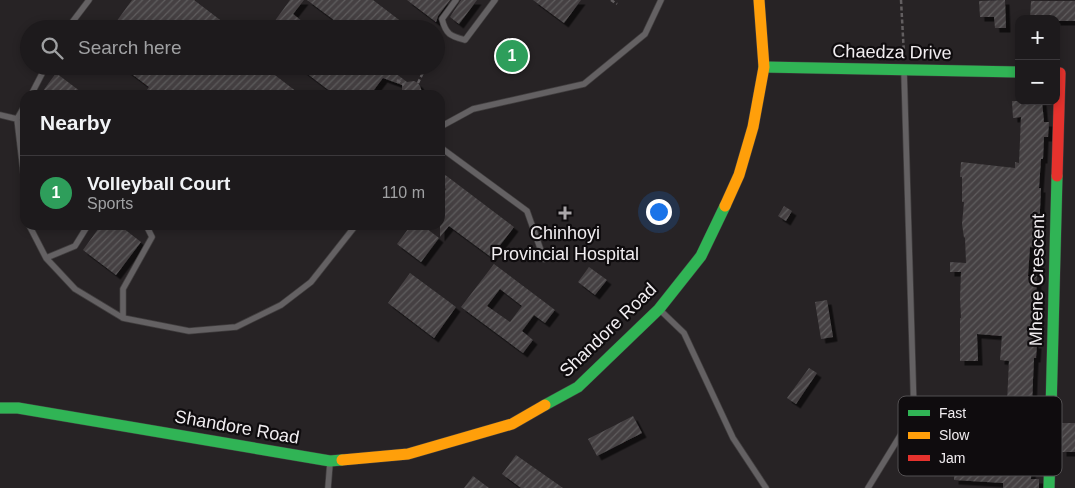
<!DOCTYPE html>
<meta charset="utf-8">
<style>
body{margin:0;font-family:Helvetica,sans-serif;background:#252325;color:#f1f3f6}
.controls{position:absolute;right:15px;top:15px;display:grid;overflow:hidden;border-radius:10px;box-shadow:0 2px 8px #0003}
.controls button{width:45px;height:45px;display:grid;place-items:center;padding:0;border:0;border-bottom:1px solid #3b383b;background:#1d1a1c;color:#f1f3f6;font:25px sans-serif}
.you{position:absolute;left:658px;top:211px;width:18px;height:18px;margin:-12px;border:4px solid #fff;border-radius:50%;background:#1a73e8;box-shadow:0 0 0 8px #1a73e833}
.badge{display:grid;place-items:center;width:32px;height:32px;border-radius:50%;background:#ea580c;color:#fff;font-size:16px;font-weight:700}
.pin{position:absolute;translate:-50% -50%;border:2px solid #fff;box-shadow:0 1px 5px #0006}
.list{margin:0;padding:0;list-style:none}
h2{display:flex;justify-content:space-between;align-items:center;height:65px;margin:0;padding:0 20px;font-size:21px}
h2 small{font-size:16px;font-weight:400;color:#a0a1a3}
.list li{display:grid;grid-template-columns:32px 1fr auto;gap:15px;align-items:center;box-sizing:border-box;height:75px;padding:0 20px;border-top:1px solid #3b383b}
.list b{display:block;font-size:19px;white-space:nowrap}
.list p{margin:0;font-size:16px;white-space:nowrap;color:#a0a1a3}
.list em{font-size:16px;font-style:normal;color:#a0a1a3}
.icon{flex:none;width:28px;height:28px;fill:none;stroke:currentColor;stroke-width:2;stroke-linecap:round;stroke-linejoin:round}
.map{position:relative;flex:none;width:1075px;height:488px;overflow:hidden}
.search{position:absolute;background:#1d1a1c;box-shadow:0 2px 8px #0003;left:20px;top:20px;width:425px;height:55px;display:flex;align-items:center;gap:12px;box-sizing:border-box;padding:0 18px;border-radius:28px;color:#a0a1a3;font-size:19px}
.panel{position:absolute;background:#1d1a1c;box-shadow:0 2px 8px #0003;left:20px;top:90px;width:425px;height:140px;border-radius:15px}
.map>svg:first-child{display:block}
.building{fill:url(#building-hatch);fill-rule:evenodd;filter:url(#shadow)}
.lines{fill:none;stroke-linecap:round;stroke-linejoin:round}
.lane-casing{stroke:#413e3f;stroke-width:7}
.fast-casing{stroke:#413e3f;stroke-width:12}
.slow-casing{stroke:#413e3f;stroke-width:12}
.jam-casing{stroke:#413e3f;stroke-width:12}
.path{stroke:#625e60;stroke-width:2.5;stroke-dasharray:4 2.5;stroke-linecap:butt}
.lane{stroke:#646163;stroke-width:5.5}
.fast{stroke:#30b455;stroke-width:11}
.slow{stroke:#ff9f0a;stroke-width:11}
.jam{stroke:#e5322d;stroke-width:11}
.poi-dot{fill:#aaa6a9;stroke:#0f0c0e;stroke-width:2}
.labels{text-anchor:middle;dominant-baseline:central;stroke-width:4.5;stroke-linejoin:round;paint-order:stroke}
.street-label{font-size:18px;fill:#f1edf0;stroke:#0f0c0e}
.poi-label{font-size:18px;fill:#f1edf0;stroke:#0f0c0e}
.key{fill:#0f0c0e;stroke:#535052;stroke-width:1}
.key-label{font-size:14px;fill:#f1edf0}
</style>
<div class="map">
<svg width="1075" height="488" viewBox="0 0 1075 488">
<defs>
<pattern id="building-hatch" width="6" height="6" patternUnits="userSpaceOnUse" patternTransform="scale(1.25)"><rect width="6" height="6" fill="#454143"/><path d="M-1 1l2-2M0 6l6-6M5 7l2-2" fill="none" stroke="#605d5e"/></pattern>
<filter id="shadow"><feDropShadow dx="4.5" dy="4.5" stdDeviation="0" flood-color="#0009"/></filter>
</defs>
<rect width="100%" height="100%" fill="#272325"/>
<path class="building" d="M132,0H194L232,29H111Z
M290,0H304L293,14L312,29H269Z
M307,0H373L411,29H346Z
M407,0H450L438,16L436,22Z
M461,0H477L459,24L450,17Z
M533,0H581L564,23Z
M1005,0L1006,28H995L994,17H980L979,1Z
M1031,1H1075V21H1056V19H1030Z
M121,66H263L301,95H153L147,90L149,87Z
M297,66H362L372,74L378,66H386L407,82L414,81L418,83L420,86L423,95H402V85L383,78L370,95H335Z
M56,73L85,95H40Z
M1012,101H1042L1044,122H1049L1048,137H1044L1043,159H1041L1039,188H1041L1039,232H1041L1040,248L1030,247L1028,276H1037L1036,299H1038L1034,344H1037L1036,358H1034L1033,380L1031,432L1029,456H1032L1031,479H1039V488H1003V483L954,480L955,462H962L967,421V407H997V402H1007L1009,361L1000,360L1002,336L977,334L978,361H960V318H961L960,298L961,272H950V262L966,263L965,237L964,238L962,224L964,202H962V177H960L961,162L1015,168V162L1019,163L1021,117L1013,118Z
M440,171L514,227L491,257L449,226L440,237V197L446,189L440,184Z
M784,206L792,211L786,221L778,216Z
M101,225H119L141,242L116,275L83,250Z
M411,225H422L439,238L421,262L397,244Z
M494,264L555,310L545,323L534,315L522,331L533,340L523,353L461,307ZM500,289L522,306L510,322L487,306Z
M589,267L607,280L595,295L578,282Z
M410,273L456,307L434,338L388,303Z
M827,300L833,337L821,339L815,302Z
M809,368L817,373L796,404L787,398Z
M633,416L642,433L597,456L588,439Z
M1062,423H1075V452H1062Z
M516,455L563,488H521L502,474Z
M473,476L489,488H464Z"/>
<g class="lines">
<defs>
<path id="lane" d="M456,0L442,19C446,35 451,36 465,40L495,0
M67,29L89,0
M31,95L46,66
M25,105L17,119L25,187
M0,115L17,119
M440,127L473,109L584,84L645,34L661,0
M440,147L527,211L544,259
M29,225L46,258L75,289L123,318L189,331L236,327L281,305L311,282L356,225
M46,258L75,246L88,225
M661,311L684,333L733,438L766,488
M123,318V289L152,237L146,225
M328,488L330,463
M868,488L914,413L904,71"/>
<path id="fast" d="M764,67L1019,72
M545,405L578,387L659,309L701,256L725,206
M0,408H18L330,461L342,460
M1049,488L1057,176"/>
<path id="slow" d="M725,206L739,175L753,127L764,67L759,0
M342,460L408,454L512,424L545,405"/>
<path id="jam" d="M1057,176L1060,73"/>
</defs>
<use href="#lane" class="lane-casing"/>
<use href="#fast" class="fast-casing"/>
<use href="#slow" class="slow-casing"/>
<use href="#jam" class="jam-casing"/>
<path class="path" d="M611,0L617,4
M901,0L904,55
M436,46L441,37
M397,80L404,85
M418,83L426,66"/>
<use href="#lane" class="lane"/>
<use href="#fast" class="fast"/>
<use href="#slow" class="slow"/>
<use href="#jam" class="jam"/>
</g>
<path class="poi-dot" d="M562.5 205.5h5v5h5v5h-5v5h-5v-5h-5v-5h5z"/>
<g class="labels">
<g class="street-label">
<text transform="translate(892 52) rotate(1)">Chaedza Drive</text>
<text transform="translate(1037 280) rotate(-89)">Mhene Crescent</text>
<text transform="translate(608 330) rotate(-44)">Shandore Road</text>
<text transform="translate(237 427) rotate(10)">Shandore Road</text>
</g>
<g class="poi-label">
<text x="565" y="233">Chinhoyi<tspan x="565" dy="21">Provincial Hospital</tspan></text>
</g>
</g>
<rect x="898" y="396" width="164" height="80" rx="8" class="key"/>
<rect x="908" y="410" width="22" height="6" fill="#30b455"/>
<rect x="908" y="432" width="22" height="7" fill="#ff9f0a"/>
<rect x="908" y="455" width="22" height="6" fill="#e5322d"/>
<g class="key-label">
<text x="939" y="418">Fast</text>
<text x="939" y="440">Slow</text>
<text x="939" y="463">Jam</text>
</g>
</svg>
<div class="controls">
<button>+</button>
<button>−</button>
</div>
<div class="you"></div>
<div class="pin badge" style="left:512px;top:56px;background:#2e9e5b">1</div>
<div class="search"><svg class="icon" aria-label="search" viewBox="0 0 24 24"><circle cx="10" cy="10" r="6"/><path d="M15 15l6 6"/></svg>Search here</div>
<section class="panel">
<h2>Nearby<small></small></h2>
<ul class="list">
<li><span class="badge" style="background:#2e9e5b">1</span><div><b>Volleyball Court</b><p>Sports</p></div><em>110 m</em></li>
</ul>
</section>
</div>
